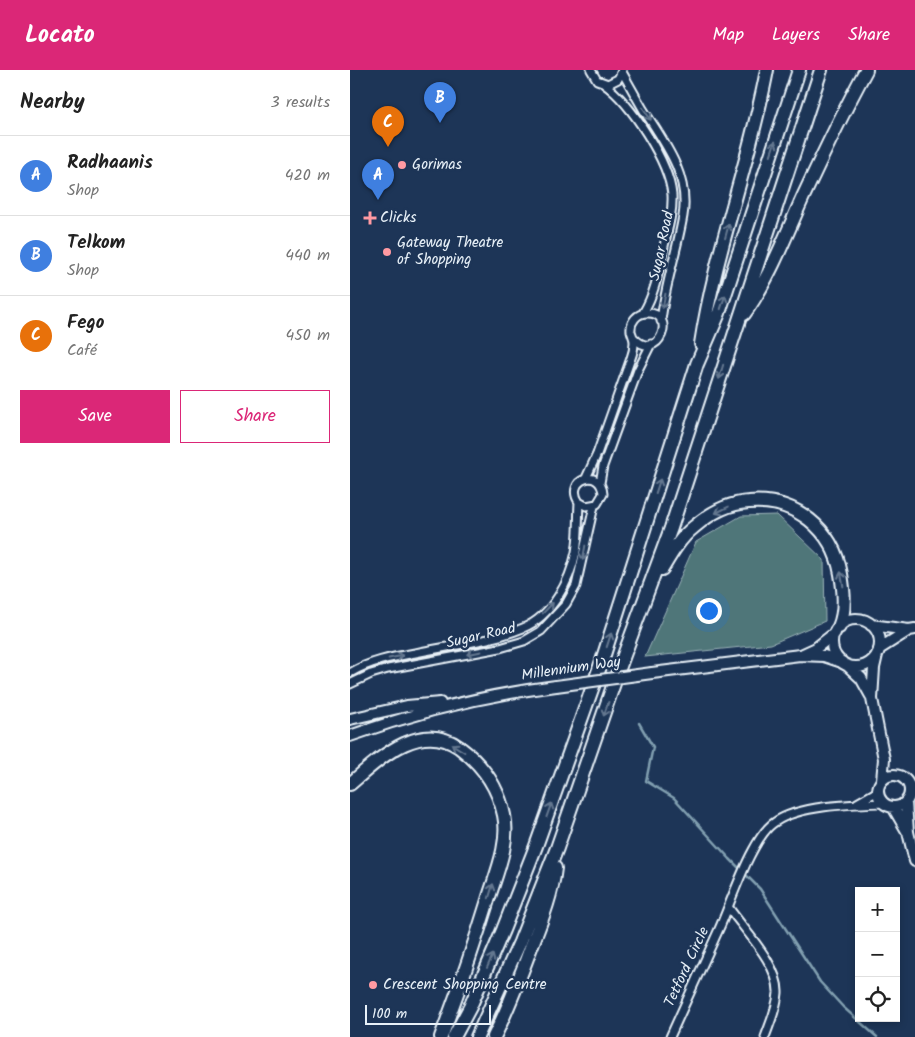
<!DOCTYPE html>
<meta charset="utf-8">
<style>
body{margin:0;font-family:Kalam,sans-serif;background:#f6f6f6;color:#222}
.controls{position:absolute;right:15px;bottom:15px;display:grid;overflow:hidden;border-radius:0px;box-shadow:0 2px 8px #0003}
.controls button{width:45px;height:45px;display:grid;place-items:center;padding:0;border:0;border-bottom:1px solid #e0e0e0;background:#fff;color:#222;font:25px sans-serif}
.scale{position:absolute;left:15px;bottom:12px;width:126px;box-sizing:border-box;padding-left:5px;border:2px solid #e8f1f8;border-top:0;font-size:14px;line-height:18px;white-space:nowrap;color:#e8f1f8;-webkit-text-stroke:4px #1d3557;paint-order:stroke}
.you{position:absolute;left:358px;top:540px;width:18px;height:18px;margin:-12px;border:4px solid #fff;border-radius:50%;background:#1a73e8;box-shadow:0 0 0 8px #1a73e833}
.badge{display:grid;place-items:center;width:32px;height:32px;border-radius:50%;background:#db2777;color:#fff;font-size:16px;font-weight:700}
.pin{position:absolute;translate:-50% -41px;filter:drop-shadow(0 1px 2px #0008)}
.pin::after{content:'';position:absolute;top:26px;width:18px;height:15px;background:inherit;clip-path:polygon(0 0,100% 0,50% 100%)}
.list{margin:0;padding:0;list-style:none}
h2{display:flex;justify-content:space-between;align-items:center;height:65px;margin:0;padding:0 20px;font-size:21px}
h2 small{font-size:16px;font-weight:400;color:#767676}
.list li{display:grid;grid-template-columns:32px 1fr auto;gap:15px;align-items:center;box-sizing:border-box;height:80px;padding:0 20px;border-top:1px solid #e0e0e0}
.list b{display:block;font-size:19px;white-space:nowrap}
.list p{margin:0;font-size:16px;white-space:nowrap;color:#767676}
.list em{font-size:16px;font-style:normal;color:#767676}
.actions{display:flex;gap:10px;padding:15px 20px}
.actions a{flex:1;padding:11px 0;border:1px solid #db2777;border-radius:0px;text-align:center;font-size:18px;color:#db2777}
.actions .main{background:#db2777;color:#fff}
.icon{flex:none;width:28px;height:28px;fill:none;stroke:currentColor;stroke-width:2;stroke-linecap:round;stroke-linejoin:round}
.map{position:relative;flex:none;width:565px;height:967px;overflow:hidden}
header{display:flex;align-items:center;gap:30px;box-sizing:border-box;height:70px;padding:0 25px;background:#db2777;color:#fff}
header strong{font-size:24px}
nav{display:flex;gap:28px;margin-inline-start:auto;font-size:18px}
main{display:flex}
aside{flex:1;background:#fff}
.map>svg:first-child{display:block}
.green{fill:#507679;stroke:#9cb4b8}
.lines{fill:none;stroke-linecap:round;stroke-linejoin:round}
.stream{stroke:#82a0b1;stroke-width:2.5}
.street-casing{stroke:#e8f1f8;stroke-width:11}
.secondary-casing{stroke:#e8f1f8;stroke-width:14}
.highway-casing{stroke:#e8f1f8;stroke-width:16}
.street{stroke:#1d3557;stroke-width:7}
.secondary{stroke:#1d3557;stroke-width:10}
.highway{stroke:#1d3557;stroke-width:12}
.secondary-bridge-casing{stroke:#e8f1f8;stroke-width:14;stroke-linecap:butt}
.secondary-bridge{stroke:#1d3557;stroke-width:10}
.oneway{stroke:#64778f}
.poi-dot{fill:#ff9aa2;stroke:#1d3557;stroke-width:2}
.labels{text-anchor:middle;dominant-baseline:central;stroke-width:5;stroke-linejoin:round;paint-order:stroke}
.poi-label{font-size:15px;fill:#e8f1f8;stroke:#1d3557;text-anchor:start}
.street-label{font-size:15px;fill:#e8f1f8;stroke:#1d3557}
</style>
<header>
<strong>Locato</strong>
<nav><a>Map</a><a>Layers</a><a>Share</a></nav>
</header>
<main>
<aside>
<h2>Nearby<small>3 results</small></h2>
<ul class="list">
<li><span class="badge" style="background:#3f7fe0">A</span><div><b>Radhaanis</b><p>Shop</p></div><em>420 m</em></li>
<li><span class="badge" style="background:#3f7fe0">B</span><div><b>Telkom</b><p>Shop</p></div><em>440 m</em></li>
<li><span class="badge" style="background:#e8710a">C</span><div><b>Fego</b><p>Café</p></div><em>450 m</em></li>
</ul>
<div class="actions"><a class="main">Save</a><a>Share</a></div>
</aside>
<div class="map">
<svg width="565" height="967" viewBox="0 0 565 967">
<rect width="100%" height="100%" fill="#1d3557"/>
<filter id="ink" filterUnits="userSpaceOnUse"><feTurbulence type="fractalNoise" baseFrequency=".02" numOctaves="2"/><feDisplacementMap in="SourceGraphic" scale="10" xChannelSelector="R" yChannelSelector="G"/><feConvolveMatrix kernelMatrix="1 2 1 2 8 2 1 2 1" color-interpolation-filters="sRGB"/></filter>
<g filter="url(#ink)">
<path class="green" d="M427,445L474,490L475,551L421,574L295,587L346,472L391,446Z"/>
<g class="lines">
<path class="stream" d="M289,653L303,677L296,711L324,728L380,789L410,819L470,912L493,937L527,967"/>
<defs>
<path id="street" d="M241,0L247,10L258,14L268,9L272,1
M272,2C279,14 286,27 293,39C314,72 340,105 333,146C327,181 315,215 311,251
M254,14C281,33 319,92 322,125C323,146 316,165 312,185C308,205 304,225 293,243
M236,408L247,384L281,288C283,283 284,278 284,272C284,268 282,265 281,261C280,252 287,243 297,243C328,242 309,294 284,268
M250,413L253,396L288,300L301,274
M0,603C20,591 43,587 65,583C101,575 140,572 173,558C202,546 220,511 226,482C229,466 228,448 229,432C214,410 251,396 253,424L247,434L236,436L229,432
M0,614L21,604L38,599L150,578L174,571L191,561L216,534L226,516L244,436
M507,733L528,721
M379,838C395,861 429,895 428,923C427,938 420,953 415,967
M320,967C336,931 353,895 369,859C381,833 402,766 425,752C450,735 503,734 533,733"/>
<path id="secondary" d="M482 573a24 24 0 1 1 48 0a24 24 0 1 1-48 0Z
M521,555L559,560
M529,579L559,560L565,559
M453,584L466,578L485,563
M527,585L524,598L522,629L534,689L532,710
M497,595L511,608L521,626
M302,603L450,585L474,586L492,592
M0,649L57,636L90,633
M0,666C67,642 135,625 206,616
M528 721a16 16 0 1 1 32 0a16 16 0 1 1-32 0Z
M556,732L558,762L565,791
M543,737L557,761"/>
<path id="highway" d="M394,244C420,208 435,167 453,127C473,84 493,42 516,0
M351,274C365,181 400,92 417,0
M312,499C321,484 330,468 344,457C359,444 379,433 399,432C445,428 483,459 491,504C494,522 496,540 489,557
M0,714C28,690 69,649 109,677C132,694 148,717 154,745C160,773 146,804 138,830C124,876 108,922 91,967
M104,967L120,937L153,860L186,776L252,591L347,294L369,243L449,0
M127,967L170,872L207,778L270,596L321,458L471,0
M144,967C158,939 169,910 180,880C190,854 202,826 205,798"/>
</defs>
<use href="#street" class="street-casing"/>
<use href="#secondary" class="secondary-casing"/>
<use href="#highway" class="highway-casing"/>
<use href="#street" class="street"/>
<use href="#secondary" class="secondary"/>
<use href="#highway" class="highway"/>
<defs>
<path id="secondary-bridge" d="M206,616L302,603"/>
</defs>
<use href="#secondary-bridge" class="secondary-bridge-casing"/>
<use href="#secondary-bridge" class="secondary-bridge"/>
</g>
<defs><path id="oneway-shaft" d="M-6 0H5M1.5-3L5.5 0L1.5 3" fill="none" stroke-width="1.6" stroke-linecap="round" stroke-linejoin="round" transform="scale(1.25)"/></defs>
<g class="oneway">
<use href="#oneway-shaft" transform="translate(297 44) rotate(57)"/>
<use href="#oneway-shaft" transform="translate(423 78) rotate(-72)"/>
<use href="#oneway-shaft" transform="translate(377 161) rotate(-75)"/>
<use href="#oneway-shaft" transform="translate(314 231) rotate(101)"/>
<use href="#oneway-shaft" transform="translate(373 232) rotate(-72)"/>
<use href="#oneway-shaft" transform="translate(371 302) rotate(107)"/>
<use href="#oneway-shaft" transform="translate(308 416) rotate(-72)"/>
<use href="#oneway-shaft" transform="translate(372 440) rotate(154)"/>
<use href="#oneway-shaft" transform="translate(234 483) rotate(100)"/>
<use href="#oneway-shaft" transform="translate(492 509) rotate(-100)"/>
<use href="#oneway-shaft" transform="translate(198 538) rotate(-46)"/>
<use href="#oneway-shaft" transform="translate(259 570) rotate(-72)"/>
<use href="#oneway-shaft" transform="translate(124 583) rotate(169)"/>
<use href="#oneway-shaft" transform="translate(46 587) rotate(-12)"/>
<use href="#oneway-shaft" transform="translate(256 639) rotate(109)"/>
<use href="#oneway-shaft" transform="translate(108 678) rotate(-148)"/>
<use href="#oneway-shaft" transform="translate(199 740) rotate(-70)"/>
<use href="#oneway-shaft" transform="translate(141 821) rotate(-73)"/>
<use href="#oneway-shaft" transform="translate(140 891) rotate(-66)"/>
</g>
</g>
<g class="poi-dot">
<circle cx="52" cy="95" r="5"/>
<path d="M17.5 140.5h5v5h5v5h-5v5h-5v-5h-5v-5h5z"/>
<circle cx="37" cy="182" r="5"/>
<circle cx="23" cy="915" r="5"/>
</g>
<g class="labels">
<g class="poi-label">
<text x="62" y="95">Gorimas</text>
<text x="30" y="148">Clicks</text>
<text x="47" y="173">Gateway Theatre<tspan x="47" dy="17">of Shopping</tspan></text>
<text x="33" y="915">Crescent Shopping Centre</text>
</g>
<g class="street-label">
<text transform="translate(312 176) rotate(-78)">Sugar Road</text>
<text transform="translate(131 566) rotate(-13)">Sugar Road</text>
<text transform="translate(221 599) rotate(-8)">Millennium Way</text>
<text transform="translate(337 897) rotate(-65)">Tetford Circle</text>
</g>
</g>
</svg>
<div class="controls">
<button>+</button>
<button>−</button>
<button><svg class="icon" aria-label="locate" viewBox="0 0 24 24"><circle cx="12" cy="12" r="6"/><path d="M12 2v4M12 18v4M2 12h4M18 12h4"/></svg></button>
</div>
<div class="scale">100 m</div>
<div class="you"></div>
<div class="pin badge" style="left:28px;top:130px;background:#3f7fe0">A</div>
<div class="pin badge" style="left:90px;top:53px;background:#3f7fe0">B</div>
<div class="pin badge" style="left:38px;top:77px;background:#e8710a">C</div>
</div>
</main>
